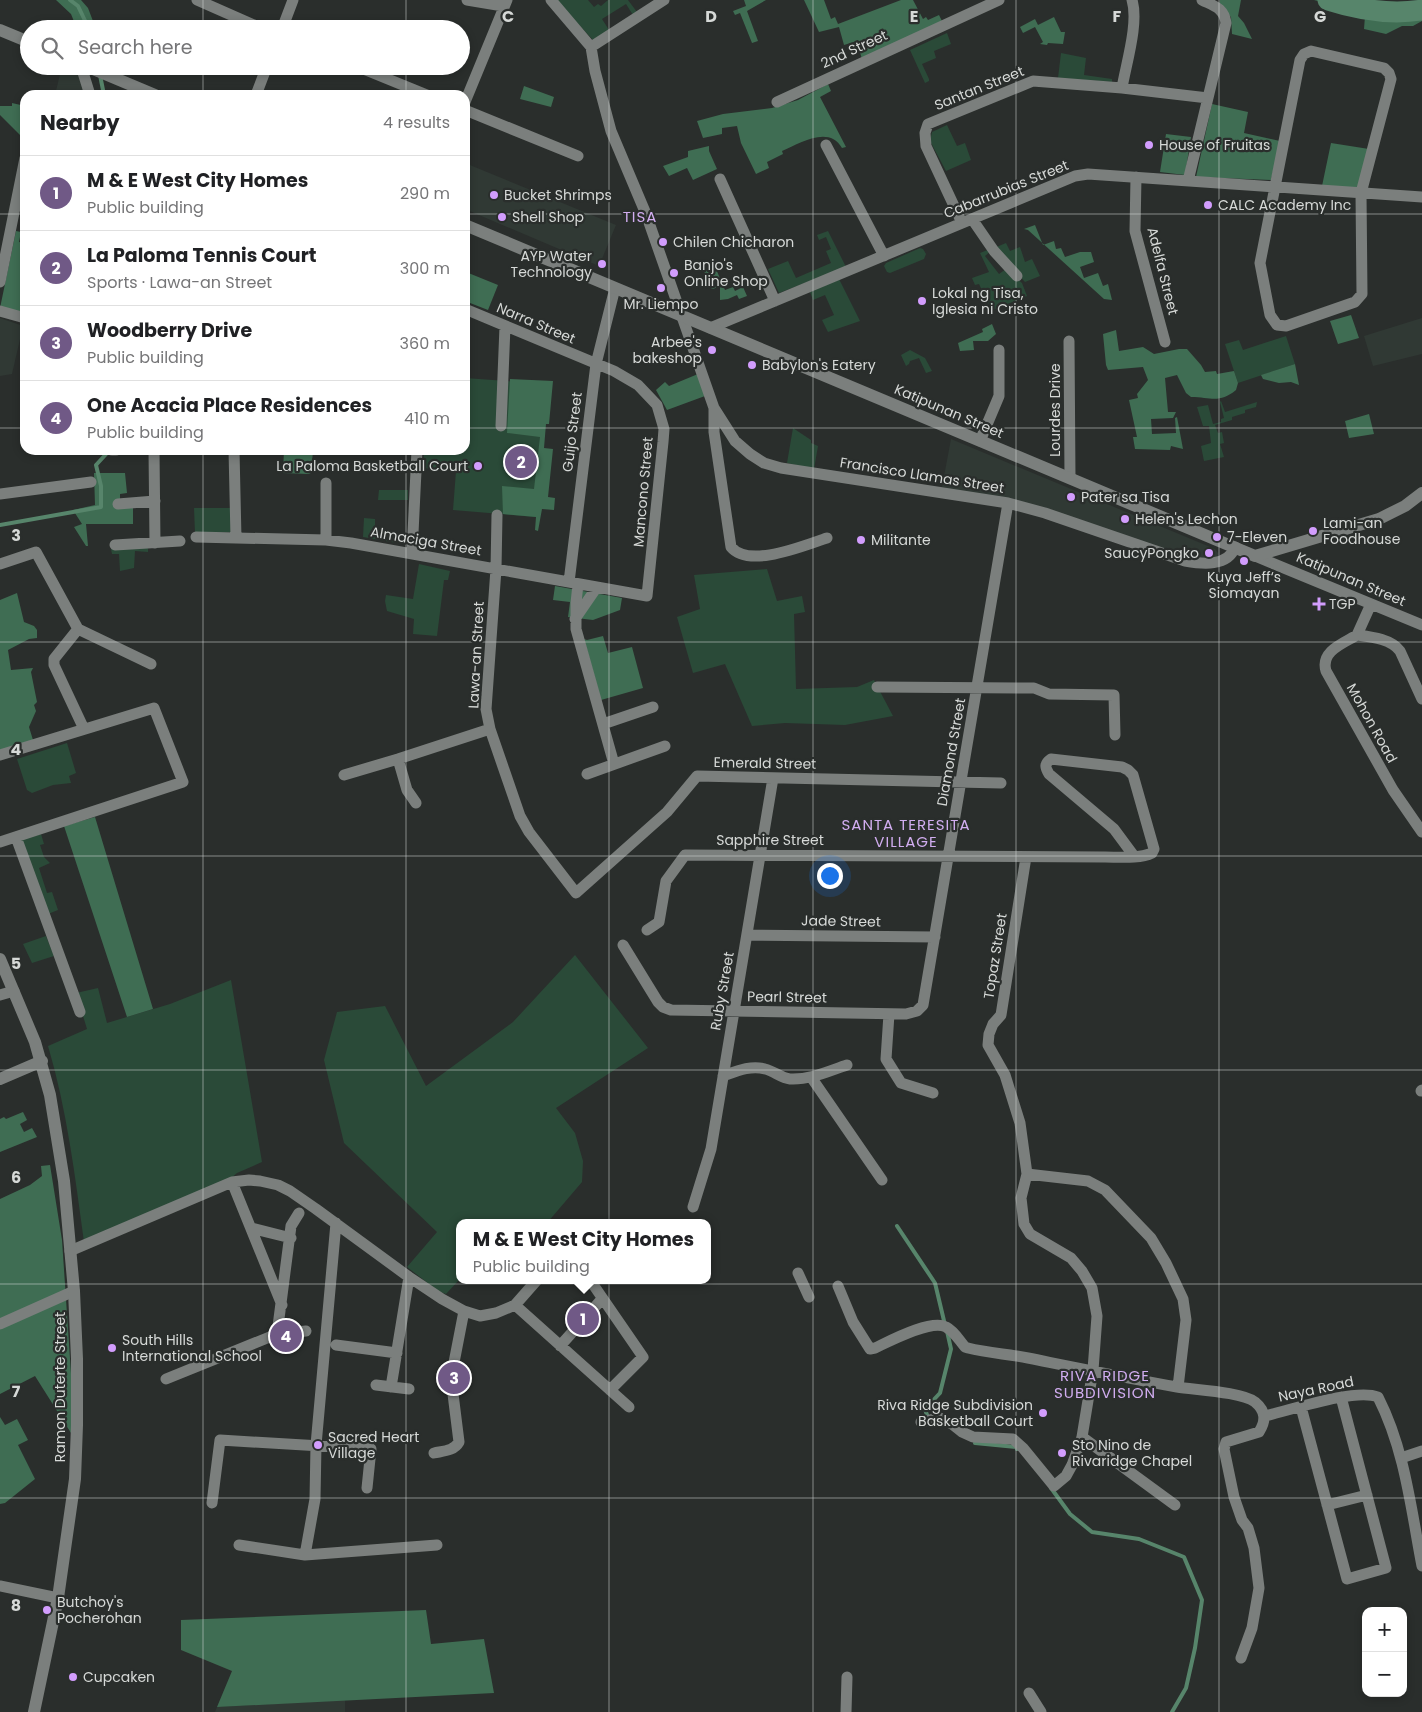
<!DOCTYPE html>
<meta charset="utf-8">
<style>
body{margin:0;font-family:Poppins,sans-serif;background:#f6f6f6;color:#202124}
.controls{position:absolute;right:15px;bottom:15px;display:grid;overflow:hidden;border-radius:10px;box-shadow:0 2px 8px #0003}
.controls button{width:45px;height:45px;display:grid;place-items:center;padding:0;border:0;border-bottom:1px solid #e0e0e0;background:#fff;color:#202124;font:25px sans-serif}
.you{position:absolute;left:829px;top:875px;width:18px;height:18px;margin:-12px;border:4px solid #fff;border-radius:50%;background:#1a73e8;box-shadow:0 0 0 8px #1a73e833}
.badge{display:grid;place-items:center;width:32px;height:32px;border-radius:50%;background:#705986;color:#fff;font-size:16px;font-weight:700}
.pin{position:absolute;translate:-50% -50%;border:2px solid #fff;box-shadow:0 1px 5px #0006}
.popup{position:absolute;left:456px;top:1219px;width:255px;height:65px;box-sizing:border-box;display:grid;place-content:center;border-radius:10px;background:#fff;filter:drop-shadow(0 1px 4px #0005);font-size:16px;white-space:nowrap;color:#757577}
.popup b{font-size:19px;color:#202124}
.popup::after{content:'';position:absolute;left:50%;top:100%;margin-left:-10px;border:10px solid transparent;border-top-color:#fff}
.list{margin:0;padding:0;list-style:none}
h2{display:flex;justify-content:space-between;align-items:center;height:65px;margin:0;padding:0 20px;font-size:21px}
h2 small{font-size:16px;font-weight:400;color:#757577}
.list li{display:grid;grid-template-columns:32px 1fr auto;gap:15px;align-items:center;box-sizing:border-box;height:75px;padding:0 20px;border-top:1px solid #e0e0e0}
.list b{display:block;font-size:19px;white-space:nowrap}
.list p{margin:0;font-size:16px;white-space:nowrap;color:#757577}
.list em{font-size:16px;font-style:normal;color:#757577}
.icon{flex:none;width:28px;height:28px;fill:none;stroke:currentColor;stroke-width:2;stroke-linecap:round;stroke-linejoin:round}
.map{position:relative;flex:none;width:1422px;height:1712px;overflow:hidden}
.search{position:absolute;background:#fff;box-shadow:0 2px 8px #0003;left:20px;top:20px;width:450px;height:55px;display:flex;align-items:center;gap:12px;box-sizing:border-box;padding:0 18px;border-radius:28px;color:#757577;font-size:19px}
.panel{position:absolute;background:#fff;box-shadow:0 2px 8px #0003;left:20px;top:90px;width:450px;height:365px;border-radius:15px}
.map>svg:first-child{display:block}
.built{fill:#303934}
.green{fill:#2a4a38}
.forest{fill:#3f6d53}
.lines{fill:none;stroke-linecap:round;stroke-linejoin:round}
.stream{stroke:#57856b;stroke-width:4}
.river{stroke:#57856b;stroke-width:21}
.street{stroke:#7b7f7d;stroke-width:11}
.secondary{stroke:#7b7f7d;stroke-width:12}
.grid{fill:none;stroke:#d6d9d7;stroke-width:1;stroke-opacity:0.55}
.poi-dot{fill:#d29dfd;stroke:#2a2e2c;stroke-width:2}
.labels{text-anchor:middle;dominant-baseline:central;stroke-width:4.5;stroke-linejoin:round;paint-order:stroke}
.street-label{font-size:14px;fill:#d6d9d7;stroke:#2a2e2c}
.poi-label{font-size:14px;fill:#d6d9d7;stroke:#2a2e2c;text-anchor:start}
.neighbourhood-label{font-size:15px;letter-spacing:1px;fill:#d1adf0;stroke:#2a2e2c}
.grid-label{font-size:16px;text-anchor:middle;font-weight:bold;fill:#d6d9d7;stroke:#2a2e2c;stroke-width:4.5;stroke-linejoin:round;paint-order:stroke}
</style>
<div class="map">
<svg width="1422" height="1712" viewBox="0 0 1422 1712">
<rect width="100%" height="100%" fill="#2a2e2c"/>
<path class="built" d="M62,66L84,75L90,95H55Z
M465,163L616,225L599,266L465,209Z
M0,318L23,326L12,374L0,376Z
M1422,318V354L1373,366L1364,336Z
M951,439L1215,549L1218,553V557L1204,561L942,487Z
M345,1700V1712H215L217,1707Z"/>
<path class="green" d="M556,0H588L594,7L598,4L601,6L608,0H628L637,12L633,15L626,4L602,19L609,30L593,40Z
M947,33L951,44L934,51L936,58L922,64L929,79V81L925,83L910,50Z
M1061,53L1086,58L1084,75L1112,79V82L1058,78Z
M947,125L957,146L965,143L971,160L946,171L930,141L932,132Z
M828,231L846,267L779,293L768,269L788,261L796,278L831,263L826,251L831,249L826,237L819,240L817,235Z
M1006,243L1010,251L1020,247L1025,262L1032,259L1040,276L1025,282L994,248Z
M920,248L923,249L926,254L924,259L890,273L887,272L884,266L886,263Z
M990,249L991,251L985,256L999,274L1006,269L1022,283L1027,296L993,310L991,309L979,284L975,285L972,278L989,272L980,253Z
M839,279L860,321L828,332L822,320L834,315L825,295L813,300L810,292Z
M1286,336L1295,364L1238,383L1225,344L1239,340L1243,350Z
M910,350L925,358L932,371L926,373L919,358L910,361L909,364L906,366L901,355Z
M465,378L547,384L536,517L453,510L456,471L423,468L424,450H465Z
M1221,401L1225,412L1257,402L1256,407L1245,410V413L1232,417V420L1215,425L1218,433L1222,432L1224,443L1220,444L1224,457L1204,461L1201,446L1211,443L1209,426H1203L1197,407L1208,405L1213,424L1221,422V419L1224,418L1220,402Z
M793,428L811,440V443L818,446L814,469L787,463Z
M379,490H408V500H378Z
M194,508H231L232,532L195,533Z
M364,518L375,519V534H398L397,543L363,537Z
M148,546V552L135,551L134,568L120,571L119,554H112L111,549Z
M419,564L450,571L448,580H444L437,636L413,634L414,619L387,611L385,601L386,595L413,599Z
M767,569L777,601L802,596L805,612L794,614L796,689L857,687L874,680L893,716L845,725L785,723L752,726L725,664L693,673L677,617L700,609L694,575Z
M67,743L76,773L69,776L71,783L53,785L32,793L27,790L17,759Z
M41,834L44,844L40,845L44,857L50,863L39,868L47,893L52,892L58,910L48,914L21,840Z
M46,936L54,956L32,963L23,944Z
M575,955L648,1048L556,1108L575,1133L583,1161L582,1182L547,1223H459V1280L446,1294L438,1291L407,1267L437,1232L344,1143L324,1060L337,1012L385,1006L426,1086L513,1022Z
M231,980L262,1162L237,1173L229,1180L84,1242C75,1176 67,1110 48,1046L87,1029L76,993L98,988L107,1023L170,1004Z"/>
<path class="forest" d="M56,0H81L88,8L96,29H77L71,14Z
M744,0H766L747,11L758,41L752,43L740,13L735,15L733,11L746,6Z
M804,0H824L831,19L835,17L838,24L901,0H913L923,19L926,17L928,20L939,15L942,21L864,67L857,41L844,45L839,27L819,32Z
M1220,0H1241L1238,16L1244,23L1252,39L1232,34L1231,17L1219,6Z
M1314,0C1333,0 1352,0 1370,1C1389,3 1403,7 1422,4V21L1413,26H1402L1386,34L1364,29L1365,16L1360,13Z
M1054,17L1061,32H1065L1063,44L1048,43L1047,45L1040,44L1043,42L1035,27L1023,33L1020,27L1035,19L1038,25Z
M828,84L831,91L820,97L846,147L842,148C829,125 800,143 782,151L783,154L767,162L769,168L756,174L741,143L737,126L722,128V134L703,138L697,121L723,114L772,108L798,100Z
M524,86L554,97L551,107L520,99Z
M12,103L25,106V140L0,115V106H12Z
M1212,104L1248,112L1244,133L1280,141L1271,180L1196,177Z
M1166,134L1191,137L1185,175L1160,172Z
M1331,143L1369,149L1361,188L1322,186Z
M709,146V151L717,169L693,180L687,168L669,176L663,166L688,157V151Z
M1035,225L1043,245L1054,241L1056,249L1061,248L1065,257L1080,252H1091L1094,262L1080,267L1084,278L1098,273L1103,286L1108,284L1112,300L1104,299L1028,230L1024,229Z
M16,231L21,232L19,242L25,243V315L0,308Z
M713,262L725,290L733,287L735,291L743,287L747,296L739,299L737,295L728,299L720,300V286L713,289L706,286L704,267Z
M466,272L498,285L488,310L465,301Z
M1351,315L1359,338L1338,344L1330,321Z
M992,324L996,334L988,341H973L974,350L960,351L958,343L983,332L982,329Z
M1116,330L1119,351L1143,347L1154,354L1179,349H1187L1201,365L1205,372L1216,371L1217,374L1234,371L1238,383L1236,390C1219,404 1211,397 1191,397L1186,393L1177,375L1165,378L1168,412H1176L1173,418L1151,419L1152,434L1176,433L1175,418L1177,417L1183,449L1171,446L1170,450L1135,449L1133,437H1137L1129,400L1138,398L1137,394L1148,380L1143,367L1108,370L1106,365L1103,334Z
M1295,364L1299,385L1291,382L1279,383L1263,379L1261,375Z
M698,374L705,396L667,410L656,390L665,382L669,386Z
M510,379L553,381L549,424H546L544,448L553,449L548,497L555,498L554,510L542,509L538,531L535,530L536,517L503,514L502,486L534,489L540,437L507,433Z
M1369,414L1374,434L1349,438L1345,421Z
M284,450H325L324,452L313,451L311,473L308,474L283,473Z
M94,473H125L127,493L120,494V501H133V524H86L88,546H86L74,527L82,524L73,510L95,505Z
M555,586L622,598L620,610L593,620L568,617L570,602L553,600Z
M17,593L24,622L34,626L37,630V638L29,639L8,650L11,670L33,668L31,672L37,702L34,705L36,711L29,727L33,740L0,751V600Z
M603,636L608,653L632,647L643,688L601,700L584,639L587,640Z
M95,817L153,1009L127,1017L64,826Z
M23,1112L27,1120L20,1124L24,1132L32,1128L37,1137L0,1152V1119L4,1117L6,1119Z
M50,1165L62,1240L73,1403L71,1433L35,1376L0,1394V1199L30,1185L42,1176L41,1166Z
M0,1417L5,1425L17,1419L28,1440L18,1445L35,1479L5,1503L0,1504Z
M426,1610L431,1644L484,1639L494,1693L217,1707L232,1671L181,1650V1620Z"/>
<g class="lines">
<path class="stream" d="M70,0L78,6L89,29
M100,75L104,95
M0,525L101,507V486L96,465L108,452V450
M897,1226L935,1283L945,1325
M928,1418L925,1409L940,1393L951,1349L947,1331
M975,1443L1016,1447L1017,1449
M1051,1488L1070,1514L1092,1532L1139,1539L1184,1557L1202,1600L1195,1648L1186,1688L1172,1712"/>
<path class="river" d="M1328,0C1359,10 1390,15 1422,10"/>
<path class="street" d="M197,0L263,29
M467,0L503,6
M551,0L591,47L595,71L611,131L646,214L714,408L735,441L750,454L764,463L781,468L1008,503L1045,513L1185,561C1202,564 1228,567 1235,547
M282,29L293,0
M591,47L664,0
M1311,51L1384,68L1389,73L1391,79L1361,193L1362,294L1355,302L1286,326L1277,325L1270,315L1260,263L1300,60L1304,54Z
M81,66L90,95
M356,66L427,95
M1122,88C1126,64 1139,23 1132,0
M256,95L267,66
M465,102L507,0
M777,102L999,0
M465,110L578,156
M826,145L884,256
M1136,177L1135,231L1165,342
M720,179L775,301
M1188,181L1226,23C1224,8 1214,6 1202,0
M972,219L994,251L1017,276
M962,223L926,146L925,133L928,124L1033,81L1122,88L1208,98
M0,282L25,158
M0,311L25,318
M710,328L1075,176L1088,174L1422,197
M1069,341L1070,478
M714,408V432L731,547C749,569 805,545 827,538
M501,426L505,326
M980,441L999,396V350
M112,450H116
M154,450L155,543
M234,450L236,538
M326,483V540
M0,494L91,482
M118,504L155,501
M497,515L496,569L486,709L490,729L520,816L529,832L576,893L667,812L697,776L1001,783
M196,537L326,540L351,543L647,596L663,442L664,429L657,405L638,385L614,371L465,309
M115,545L180,541
M412,554L417,450
M1255,556L1422,625
M0,564L36,552L78,629L151,664
M569,582L596,364L615,288
M578,584L576,603V629L614,764
M575,619L597,587
M78,629L54,659V665L84,729
M1357,635L1371,604
M877,687L1034,688L1049,694L1114,695L1115,735
M1422,699L1400,651C1391,639 1372,637 1357,635C1344,643 1320,651 1326,671L1393,790L1422,832
M603,724L653,707
M0,755L154,708L183,782L0,842
M398,759L407,790L416,803
M587,774L665,746
M344,775L398,759L490,729
M16,837L80,1012
M647,930L659,922L666,881L685,855L1105,857C1119,857 1140,859 1152,853L1154,849L1133,775L1128,770L1122,767L1051,759C1044,764 1045,767 1049,774L1114,829L1134,856
M747,935L935,937
M623,945L658,1002L663,1007L671,1010L906,1014L917,1011L923,1005L1008,503
M0,995L14,991
M889,1014L886,1059L901,1083L933,1093
M723,1076C737,1071 751,1065 765,1069C774,1071 781,1078 790,1079C810,1080 829,1071 847,1065
M811,1077L882,1180
M1421,1091L1422,1090
M1027,1174L1088,1181L1105,1190L1151,1238L1166,1263L1183,1299L1186,1320L1178,1387
M232,1182L282,1305
M693,1207L711,1149L773,778
M251,1228L291,1238
M70,1251L232,1182L249,1180L260,1181L278,1185L290,1191L316,1209L409,1277L442,1299L464,1311L480,1316L496,1313L515,1305L537,1280
M798,1273L809,1297
M590,1280L643,1357L610,1390
M838,1286L853,1322L870,1349L875,1348C890,1341 931,1319 946,1327C954,1331 959,1340 965,1347L968,1348C988,1353 1008,1354 1028,1358C1078,1368 1127,1378 1177,1387C1196,1390 1242,1392 1255,1402C1266,1411 1266,1421 1259,1432L1226,1442L1224,1449L1234,1497L1242,1520L1248,1528L1254,1548L1259,1588L1252,1628L1241,1658
M515,1305L629,1407
M0,1324L74,1291
M277,1334L291,1226L299,1213
M336,1345L397,1353
M560,1346L602,1299
M166,1379L277,1334L306,1331
M376,1385L409,1389
M391,1387L409,1277
M1301,1407L1347,1579L1386,1568L1341,1397
M1265,1416C1291,1410 1355,1388 1378,1397C1405,1450 1411,1509 1422,1566
M921,1422L940,1418L952,1424L962,1432L973,1437L1013,1439L1023,1448L1054,1486L1066,1476L1072,1465L1082,1437L1093,1370L1097,1316L1092,1288L1082,1271L1071,1258L1030,1234L1024,1224L1021,1198L1027,1174L1020,1123L1005,1075L988,1045L989,1034L993,1024L1001,1015L1026,857
M1082,1437L1175,1505
M434,1453C443,1451 454,1451 459,1442L451,1378L464,1311
M1401,1458L1422,1451
M212,1503L220,1440L371,1449L367,1488
M1327,1505L1367,1495
M239,1545L305,1555L437,1545
M305,1555L315,1499L316,1445L336,1223
M0,1586L58,1598
M1029,1693L1041,1712
M846,1712L847,1677"/>
<path class="secondary" d="M0,30L29,42
M86,66L155,95
M465,225L1255,556L1379,519L1405,506L1422,493
M0,959L35,1042L50,1095L64,1181L74,1291L77,1359V1425L75,1479L58,1598L34,1712
M0,1079L42,1061"/>
</g>
<path class="grid" d="M203,0V29M406,0V29M609,0V1712M813,0V1712M1016,0V1712M1219,0V1712M203,66V95M406,66V95M0,214H25M465,214H1422M0,428H25M465,428H1422M203,450V1712M406,450V1712M0,642H1422M0,856H1422M0,1070H1422M0,1284H1422M0,1498H1422"/>
<g class="poi-dot">
<circle cx="1149" cy="145" r="5"/>
<circle cx="494" cy="195" r="5"/>
<circle cx="1208" cy="205" r="5"/>
<circle cx="502" cy="217" r="5"/>
<circle cx="663" cy="242" r="5"/>
<circle cx="602" cy="264" r="5"/>
<circle cx="674" cy="273" r="5"/>
<circle cx="661" cy="288" r="5"/>
<circle cx="922" cy="301" r="5"/>
<circle cx="712" cy="350" r="5"/>
<circle cx="752" cy="365" r="5"/>
<circle cx="478" cy="466" r="5"/>
<circle cx="1071" cy="497" r="5"/>
<circle cx="1125" cy="519" r="5"/>
<circle cx="1313" cy="531" r="5"/>
<circle cx="1217" cy="537" r="5"/>
<circle cx="861" cy="540" r="5"/>
<circle cx="1209" cy="553" r="5"/>
<circle cx="1244" cy="561" r="5"/>
<path d="M1316.5 596.5h5v5h5v5h-5v5h-5v-5h-5v-5h5z"/>
<circle cx="112" cy="1348" r="5"/>
<circle cx="1043" cy="1413" r="5"/>
<circle cx="318" cy="1445" r="5"/>
<circle cx="1062" cy="1453" r="5"/>
<circle cx="47" cy="1610" r="5"/>
<circle cx="73" cy="1677" r="5"/>
</g>
<g class="labels">
<g class="street-label">
<text transform="translate(854 49) rotate(-25)">2nd Street</text>
<text transform="translate(979 88) rotate(-22)">Santan Street</text>
<text transform="translate(1006 189) rotate(-22)">Cabarrubias Street</text>
<text transform="translate(1163 271) rotate(76)">Adelfa Street</text>
<text transform="translate(536 323) rotate(23)">Narra Street</text>
<text transform="translate(1055 410) rotate(-90)">Lourdes Drive</text>
<text transform="translate(949 411) rotate(23)">Katipunan Street</text>
<text transform="translate(572 432) rotate(-83)">Guijo Street</text>
<text transform="translate(922 475) rotate(9)">Francisco Llamas Street</text>
<text transform="translate(643 492) rotate(-85)">Mancono Street</text>
<text transform="translate(426 541) rotate(10)">Almaciga Street</text>
<text transform="translate(1351 579) rotate(23)">Katipunan Street</text>
<text transform="translate(476 655) rotate(-87)">Lawa-an Street</text>
<text transform="translate(1372 723) rotate(61)">Mohon Road</text>
<text transform="translate(951 752) rotate(-80)">Diamond Street</text>
<text transform="translate(765 763) rotate(1)">Emerald Street</text>
<text x="770" y="840">Sapphire Street</text>
<text transform="translate(841 921) rotate(1)">Jade Street</text>
<text transform="translate(995 956) rotate(-81)">Topaz Street</text>
<text transform="translate(722 991) rotate(-80)">Ruby Street</text>
<text transform="translate(787 997) rotate(1)">Pearl Street</text>
<text transform="translate(60 1387) rotate(-90)">Ramon Duterte Street</text>
<text transform="translate(1316 1389) rotate(-12)">Naya Road</text>
</g>
<g class="poi-label">
<text x="1159" y="145">House of Fruitas</text>
<text x="504" y="195">Bucket Shrimps</text>
<text x="1218" y="205">CALC Academy Inc</text>
<text x="512" y="217">Shell Shop</text>
<text x="673" y="242">Chilen Chicharon</text>
<text x="592" y="256" text-anchor="end">AYP Water<tspan x="592" dy="16">Technology</tspan></text>
<text x="684" y="265">Banjo's<tspan x="684" dy="16">Online Shop</tspan></text>
<text x="932" y="293">Lokal ng Tisa,<tspan x="932" dy="16">Iglesia ni Cristo</tspan></text>
<text x="661" y="304" text-anchor="middle">Mr. Liempo</text>
<text x="702" y="342" text-anchor="end">Arbee's<tspan x="702" dy="16">bakeshop</tspan></text>
<text x="762" y="365">Babylon's Eatery</text>
<text x="468" y="466" text-anchor="end">La Paloma Basketball Court</text>
<text x="1081" y="497">Pater sa Tisa</text>
<text x="1135" y="519">Helen's Lechon</text>
<text x="1323" y="523">Lami-an<tspan x="1323" dy="16">Foodhouse</tspan></text>
<text x="1227" y="537">7-Eleven</text>
<text x="871" y="540">Militante</text>
<text x="1199" y="553" text-anchor="end">SaucyPongko</text>
<text x="1244" y="577" text-anchor="middle">Kuya Jeff‘s<tspan x="1244" dy="16">Siomayan</tspan></text>
<text x="1329" y="604">TGP</text>
<text x="122" y="1340">South Hills<tspan x="122" dy="16">International School</tspan></text>
<text x="1033" y="1405" text-anchor="end">Riva Ridge Subdivision<tspan x="1033" dy="16">Basketball Court</tspan></text>
<text x="328" y="1437">Sacred Heart<tspan x="328" dy="16">Village</tspan></text>
<text x="1072" y="1445">Sto Nino de<tspan x="1072" dy="16">Rivaridge Chapel</tspan></text>
<text x="57" y="1602">Butchoy's<tspan x="57" dy="16">Pocherohan</tspan></text>
<text x="83" y="1677">Cupcaken</text>
</g>
<g class="neighbourhood-label">
<text x="640" y="216">TISA</text>
<text x="906" y="824">SANTA TERESITA<tspan x="906" dy="17">VILLAGE</tspan></text>
<text x="1105" y="1375">RIVA RIDGE<tspan x="1105" dy="17">SUBDIVISION</tspan></text>
</g>
</g>
<g class="grid-label">
<text x="508" y="22">C</text>
<text x="711" y="22">D</text>
<text x="914" y="22">E</text>
<text x="1117" y="22">F</text>
<text x="1320" y="22">G</text>
<text x="16" y="541">3</text>
<text x="16" y="755">4</text>
<text x="16" y="969">5</text>
<text x="16" y="1183">6</text>
<text x="16" y="1397">7</text>
<text x="16" y="1611">8</text>
</g>
</svg>
<div class="controls">
<button>+</button>
<button>−</button>
</div>
<div class="you"></div>
<div class="pin badge" style="left:583px;top:1319px">1</div>
<div class="popup"><b>M &amp; E West City Homes</b>Public building</div>
<div class="pin badge" style="left:521px;top:462px">2</div>
<div class="pin badge" style="left:454px;top:1378px">3</div>
<div class="pin badge" style="left:286px;top:1336px">4</div>
<div class="search"><svg class="icon" aria-label="search" viewBox="0 0 24 24"><circle cx="10" cy="10" r="6"/><path d="M15 15l6 6"/></svg>Search here</div>
<section class="panel">
<h2>Nearby<small>4 results</small></h2>
<ul class="list">
<li><span class="badge">1</span><div><b>M &amp; E West City Homes</b><p>Public building</p></div><em>290 m</em></li>
<li><span class="badge">2</span><div><b>La Paloma Tennis Court</b><p>Sports · Lawa-an Street</p></div><em>300 m</em></li>
<li><span class="badge">3</span><div><b>Woodberry Drive</b><p>Public building</p></div><em>360 m</em></li>
<li><span class="badge">4</span><div><b>One Acacia Place Residences</b><p>Public building</p></div><em>410 m</em></li>
</ul>
</section>
</div>
